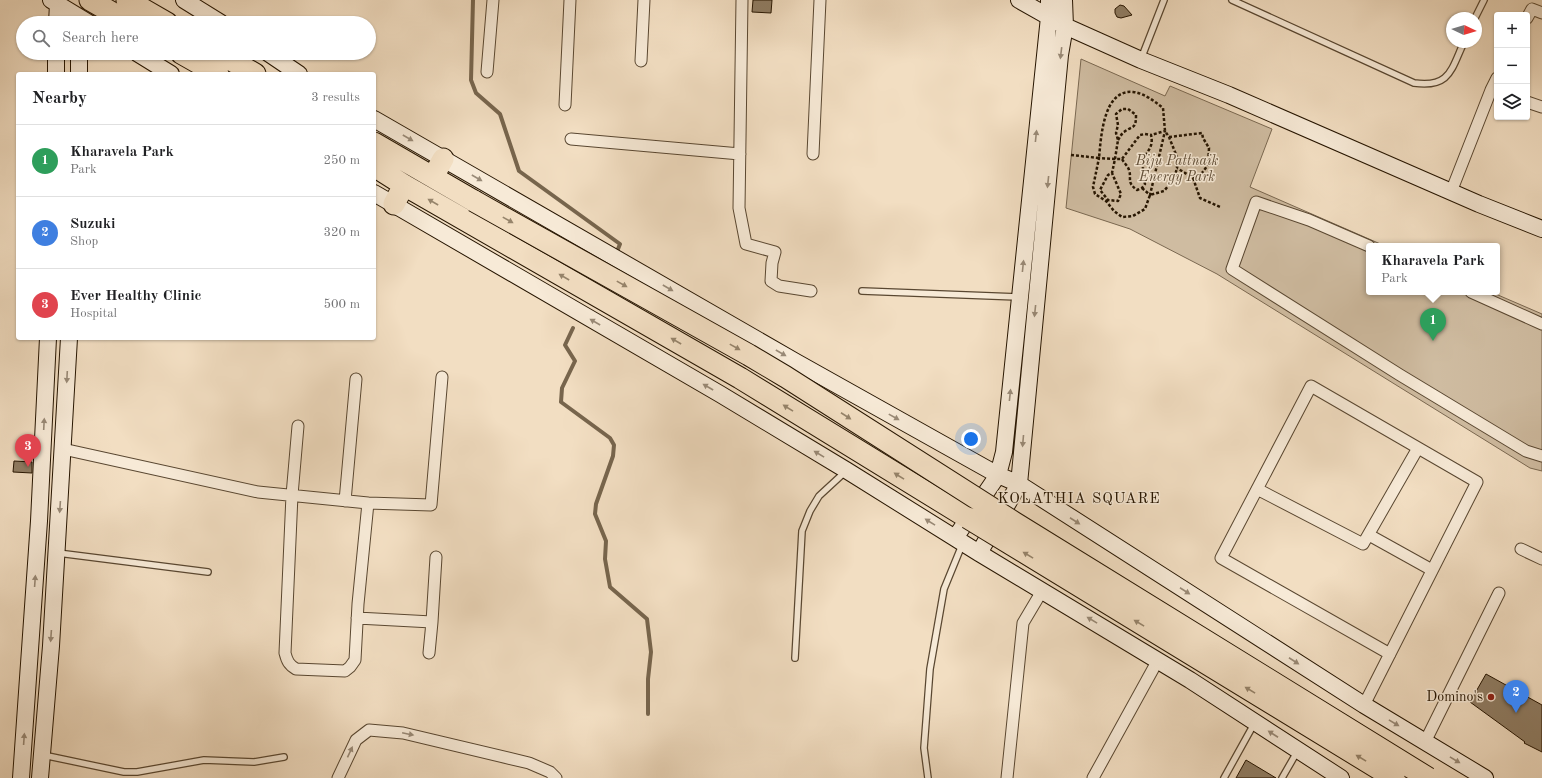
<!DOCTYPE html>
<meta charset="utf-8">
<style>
body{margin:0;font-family:"Old Standard TT",serif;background:#f6f6f6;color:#202124}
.controls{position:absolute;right:12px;top:12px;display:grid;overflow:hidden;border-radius:4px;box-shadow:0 1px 3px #0004}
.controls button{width:36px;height:36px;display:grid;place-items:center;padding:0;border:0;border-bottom:1px solid #e0e0e0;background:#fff;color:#202124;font:20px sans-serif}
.compass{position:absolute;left:1446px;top:12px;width:36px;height:36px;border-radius:50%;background:#fff;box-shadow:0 1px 3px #0004;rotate:94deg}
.you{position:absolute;left:971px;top:439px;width:14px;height:14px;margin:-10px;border:3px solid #fff;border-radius:50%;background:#1a73e8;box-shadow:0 0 0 6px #1a73e833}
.badge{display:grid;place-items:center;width:26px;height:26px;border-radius:50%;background:#0f766e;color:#fff;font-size:13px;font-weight:700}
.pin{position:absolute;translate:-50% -33px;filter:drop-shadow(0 1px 2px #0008)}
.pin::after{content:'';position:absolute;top:21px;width:14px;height:12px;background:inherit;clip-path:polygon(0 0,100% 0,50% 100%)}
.popup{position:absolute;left:1366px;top:243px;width:134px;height:52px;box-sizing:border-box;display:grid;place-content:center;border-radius:4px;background:#fff;filter:drop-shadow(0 1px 3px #0005);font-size:13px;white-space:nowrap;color:#757577}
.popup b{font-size:15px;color:#202124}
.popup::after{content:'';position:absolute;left:50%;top:100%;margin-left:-8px;border:8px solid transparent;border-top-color:#fff}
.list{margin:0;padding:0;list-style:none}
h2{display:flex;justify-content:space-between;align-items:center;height:52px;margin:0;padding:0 16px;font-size:17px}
h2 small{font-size:13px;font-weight:400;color:#757577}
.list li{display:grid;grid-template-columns:26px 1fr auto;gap:12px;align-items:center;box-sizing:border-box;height:72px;padding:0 16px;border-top:1px solid #e0e0e0}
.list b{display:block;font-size:15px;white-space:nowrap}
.list p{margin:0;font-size:13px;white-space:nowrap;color:#757577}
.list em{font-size:13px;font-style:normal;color:#757577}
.icon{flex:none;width:22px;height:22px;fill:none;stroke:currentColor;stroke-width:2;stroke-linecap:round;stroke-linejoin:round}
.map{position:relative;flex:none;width:1542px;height:778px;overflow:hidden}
.search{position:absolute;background:#fff;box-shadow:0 1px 3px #0004;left:16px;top:16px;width:360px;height:44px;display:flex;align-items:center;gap:10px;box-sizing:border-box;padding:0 14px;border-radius:22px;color:#757577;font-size:15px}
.panel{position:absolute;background:#fff;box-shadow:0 1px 3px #0004;left:16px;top:72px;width:360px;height:268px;border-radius:4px}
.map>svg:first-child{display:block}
.green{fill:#cfbca1;stroke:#7a6851}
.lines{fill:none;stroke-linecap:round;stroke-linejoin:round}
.stream{stroke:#77654d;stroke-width:4}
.building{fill:#907e65;stroke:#261501}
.lane-casing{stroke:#594731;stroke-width:8}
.street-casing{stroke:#594731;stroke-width:13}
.secondary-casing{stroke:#261501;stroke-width:18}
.highway-casing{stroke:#261501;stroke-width:23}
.path{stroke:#261501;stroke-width:2.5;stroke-dasharray:3 2;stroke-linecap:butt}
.lane{stroke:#f7ead7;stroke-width:5.5}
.street{stroke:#f7ead7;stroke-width:11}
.secondary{stroke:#f7ead7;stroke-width:16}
.highway{stroke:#f2dec2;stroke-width:21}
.highway-bridge-casing{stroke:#261501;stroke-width:23;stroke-linecap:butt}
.highway-bridge{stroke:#f2dec2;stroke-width:21}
.oneway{fill:#998a77}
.oneway2{fill:#96846b}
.poi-dot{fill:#8f2418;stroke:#f7ead7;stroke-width:1.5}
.labels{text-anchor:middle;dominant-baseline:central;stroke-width:3;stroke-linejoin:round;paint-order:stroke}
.park-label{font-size:14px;font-style:italic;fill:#614f39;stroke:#f7ead7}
.poi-label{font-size:14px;fill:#261501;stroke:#f7ead7;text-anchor:end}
.neighbourhood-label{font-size:15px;letter-spacing:1px;fill:#261501;stroke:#f7ead7}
</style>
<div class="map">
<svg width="1542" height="778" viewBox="0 0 1542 778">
<rect width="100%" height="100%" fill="#f2dec2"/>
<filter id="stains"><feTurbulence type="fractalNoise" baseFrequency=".005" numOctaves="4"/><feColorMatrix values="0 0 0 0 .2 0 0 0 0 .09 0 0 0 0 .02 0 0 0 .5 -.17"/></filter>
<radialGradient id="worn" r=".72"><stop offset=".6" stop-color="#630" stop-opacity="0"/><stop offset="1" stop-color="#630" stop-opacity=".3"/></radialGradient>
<path class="green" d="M1081,59L1165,96L1170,86L1272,129L1250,187L1385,246H1369V292H1491L1542,314V471L1530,468L1217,274L1130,229L1066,208Z"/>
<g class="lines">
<path class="stream" d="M473,0L471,80L476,93L500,114L519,171L620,244L616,254
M573,328L565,345L575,361L562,388L561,402L610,438L614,445L613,456L596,504L595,514L606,541L605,559L610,587L647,619L651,652L648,679V714"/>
</g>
<path class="building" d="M753,0H772L771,13L752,12Z
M1120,5L1124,6L1132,15L1121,18L1117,17L1115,13V9Z
M14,461L32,462V473L13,472Z
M1486,674L1542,705V752L1524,743L1525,742L1470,702Z
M1246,760L1276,778H1236Z"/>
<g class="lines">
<defs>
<path id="lane" d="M1232,0L1414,83C1450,88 1451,70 1464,42
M1475,18L1484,0
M1141,59L1164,0
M862,291L1018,297
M58,553L208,572
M795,658L802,531L810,511L819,496L845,472
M43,755L124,772H137L204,760L254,762L284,757
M928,778L924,748L930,669L944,589L962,545
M1224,778L1254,724
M1282,778L1297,752"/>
<path id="street" d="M742,0L739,208L746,244L775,252L772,263L771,281L779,286L811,291
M1527,18L1532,9L1542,13
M641,61L644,0
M487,72L493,0
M1527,102L1542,107
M565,105L570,0
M571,139L740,154
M813,154L820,0
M1451,192L1491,90L1497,78
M1369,246L1309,220L1256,202L1232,269L1400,375L1526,451L1542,456
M1471,292L1542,324
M298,426L292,495L285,653C287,661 289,665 296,669L345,671L350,667L355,660L358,604L368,503L431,505L442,377
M63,449L258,492L368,503
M1257,489L1363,544L1418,448
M345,501L356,379
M1369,535L1432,570
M1521,549L1542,559
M357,618L432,622
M429,653L432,622L436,557
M1364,705L1477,482L1311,386L1221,558L1390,654
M1425,742L1499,593
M338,778L356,740L369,730L403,733L529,763L550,772L556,778
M1007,778L1023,623L1042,591
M1093,778L1158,660"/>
<path id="secondary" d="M51,0L89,23
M184,0L221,23
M1019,0L1065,26L1141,60L1229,95L1479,204L1542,229
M57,23L58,4
M137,53L171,74
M268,53L299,74
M56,74V53
M79,74V53
M374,119L796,362L998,475L1019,484L1364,705L1485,778
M374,193L720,394L846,470L979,553L1190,680L1341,778
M955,538L998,475L1004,452L1049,17V0
M979,553L1019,484L1060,55L1065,26L1064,0
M21,778L39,521L48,338
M40,778L51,646L69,338"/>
<path id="highway" d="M90,0L130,23
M127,0L167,23
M181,53L218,74
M219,53L255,74
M374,143L474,201
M374,166L404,185L740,378L968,518
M433,177L443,159
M394,204L404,185"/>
</defs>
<use href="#lane" class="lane-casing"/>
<use href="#street" class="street-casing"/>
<use href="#secondary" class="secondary-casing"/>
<use href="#highway" class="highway-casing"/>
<path class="path" d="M1169,137L1202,133L1203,138L1209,148L1208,165L1202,173L1193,178L1177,168
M1118,140C1120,137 1122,133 1124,132C1133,125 1136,130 1136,115L1128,109H1122L1116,114L1118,125L1116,133L1118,140L1115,159H1122L1140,135L1145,134L1151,135C1154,148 1147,149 1144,160C1142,168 1143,175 1145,184L1142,188L1137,190C1126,182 1132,179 1129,170C1128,166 1124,163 1122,159
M1071,155L1099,158C1101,138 1103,89 1133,92C1144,93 1154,101 1163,108L1165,131L1169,137L1177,157V168L1174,179L1164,191L1150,195L1145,209L1133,216L1122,217L1114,211L1106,201L1095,194L1093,187L1099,158L1115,159L1112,173L1108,175L1100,190L1108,200L1118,201L1121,194L1112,173
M1193,178L1200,198L1220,207
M1142,188L1150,195L1165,131L1151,135"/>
<use href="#lane" class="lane"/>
<use href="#street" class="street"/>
<use href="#secondary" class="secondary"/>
<use href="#highway" class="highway"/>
<defs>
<path id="highway-bridge" d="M474,201L749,355L786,377L1015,523L1428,778
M968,518L1394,778"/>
</defs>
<use href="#highway-bridge" class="highway-bridge-casing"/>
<use href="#highway-bridge" class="highway-bridge"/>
</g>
<defs><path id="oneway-solid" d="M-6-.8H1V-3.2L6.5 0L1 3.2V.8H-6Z"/></defs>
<g class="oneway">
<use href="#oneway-solid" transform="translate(1061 53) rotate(97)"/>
<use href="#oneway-solid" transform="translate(1036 136) rotate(-84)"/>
<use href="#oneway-solid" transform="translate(408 138) rotate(30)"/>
<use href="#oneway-solid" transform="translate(477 178) rotate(30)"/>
<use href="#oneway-solid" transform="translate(1048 182) rotate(96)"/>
<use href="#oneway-solid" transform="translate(1023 266) rotate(-84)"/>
<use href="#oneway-solid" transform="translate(668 288) rotate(30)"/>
<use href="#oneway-solid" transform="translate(1035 311) rotate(96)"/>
<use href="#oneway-solid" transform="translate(595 322) rotate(-150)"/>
<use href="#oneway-solid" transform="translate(781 353) rotate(30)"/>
<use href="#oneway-solid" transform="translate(67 377) rotate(93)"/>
<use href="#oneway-solid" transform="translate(708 387) rotate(-150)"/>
<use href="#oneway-solid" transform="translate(1010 395) rotate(-84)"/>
<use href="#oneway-solid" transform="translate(894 417) rotate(29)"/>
<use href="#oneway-solid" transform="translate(44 424) rotate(-87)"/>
<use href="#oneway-solid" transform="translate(1023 441) rotate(95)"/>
<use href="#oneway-solid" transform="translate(819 454) rotate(-149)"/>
<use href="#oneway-solid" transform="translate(60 507) rotate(94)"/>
<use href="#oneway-solid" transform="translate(1075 521) rotate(33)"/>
<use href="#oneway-solid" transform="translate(930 522) rotate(-148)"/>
<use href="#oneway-solid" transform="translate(35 581) rotate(-86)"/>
<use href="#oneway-solid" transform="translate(1185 591) rotate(33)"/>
<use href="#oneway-solid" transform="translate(1092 620) rotate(-149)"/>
<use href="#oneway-solid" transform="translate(51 636) rotate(94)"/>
<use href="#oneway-solid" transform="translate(1294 661) rotate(33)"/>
<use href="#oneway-solid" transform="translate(1394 723) rotate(31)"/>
<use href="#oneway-solid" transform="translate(408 734) rotate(12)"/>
<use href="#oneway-solid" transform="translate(1273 734) rotate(-147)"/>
<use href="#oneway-solid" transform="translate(24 739) rotate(-86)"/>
<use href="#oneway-solid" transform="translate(350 752) rotate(-65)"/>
<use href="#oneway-solid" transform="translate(1455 760) rotate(31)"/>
</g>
<g class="oneway2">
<use href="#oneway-solid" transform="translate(433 202) rotate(-150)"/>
<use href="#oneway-solid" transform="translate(508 220) rotate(29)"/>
<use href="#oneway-solid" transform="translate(564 277) rotate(-150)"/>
<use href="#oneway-solid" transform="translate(622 284) rotate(29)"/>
<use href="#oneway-solid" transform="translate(676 341) rotate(-150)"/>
<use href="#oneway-solid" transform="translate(735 347) rotate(29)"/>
<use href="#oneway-solid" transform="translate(788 408) rotate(-148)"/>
<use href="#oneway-solid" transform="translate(846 416) rotate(33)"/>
<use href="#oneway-solid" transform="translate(899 476) rotate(-148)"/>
<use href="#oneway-solid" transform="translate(1028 555) rotate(-149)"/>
<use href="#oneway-solid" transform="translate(1139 623) rotate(-149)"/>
<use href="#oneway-solid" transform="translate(1250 690) rotate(-149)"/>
<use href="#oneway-solid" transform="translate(1361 758) rotate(-149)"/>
</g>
<circle class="poi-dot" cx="1491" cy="697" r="4"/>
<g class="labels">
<g class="park-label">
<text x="1177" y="161">Biju Pattnaik<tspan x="1177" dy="16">Energy Park</tspan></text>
</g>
<g class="poi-label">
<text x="1483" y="697">Domino's</text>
</g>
<g class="neighbourhood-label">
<text x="1079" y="499">KOLATHIA SQUARE</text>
</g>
</g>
<rect width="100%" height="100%" filter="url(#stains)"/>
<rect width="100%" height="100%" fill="url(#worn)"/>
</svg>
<div class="controls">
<button>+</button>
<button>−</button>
<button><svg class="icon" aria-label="layers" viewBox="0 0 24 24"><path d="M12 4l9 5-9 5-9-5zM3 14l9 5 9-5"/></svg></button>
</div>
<svg class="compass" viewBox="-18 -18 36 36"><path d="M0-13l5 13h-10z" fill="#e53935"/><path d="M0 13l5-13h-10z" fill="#757577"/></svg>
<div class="you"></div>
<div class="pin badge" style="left:1433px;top:341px;background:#2e9e5b">1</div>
<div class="popup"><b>Kharavela Park</b>Park</div>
<div class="pin badge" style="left:1516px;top:713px;background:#3f7fe0">2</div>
<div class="pin badge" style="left:28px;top:467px;background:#e0444e">3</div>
<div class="search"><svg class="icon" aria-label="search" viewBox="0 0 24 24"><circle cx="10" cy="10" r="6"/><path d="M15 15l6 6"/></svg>Search here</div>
<section class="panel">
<h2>Nearby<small>3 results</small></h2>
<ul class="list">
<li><span class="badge" style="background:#2e9e5b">1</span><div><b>Kharavela Park</b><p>Park</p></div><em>250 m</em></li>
<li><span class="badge" style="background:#3f7fe0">2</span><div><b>Suzuki</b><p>Shop</p></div><em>320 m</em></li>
<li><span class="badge" style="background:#e0444e">3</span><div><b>Ever Healthy Clinic</b><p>Hospital</p></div><em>500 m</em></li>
</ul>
</section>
</div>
